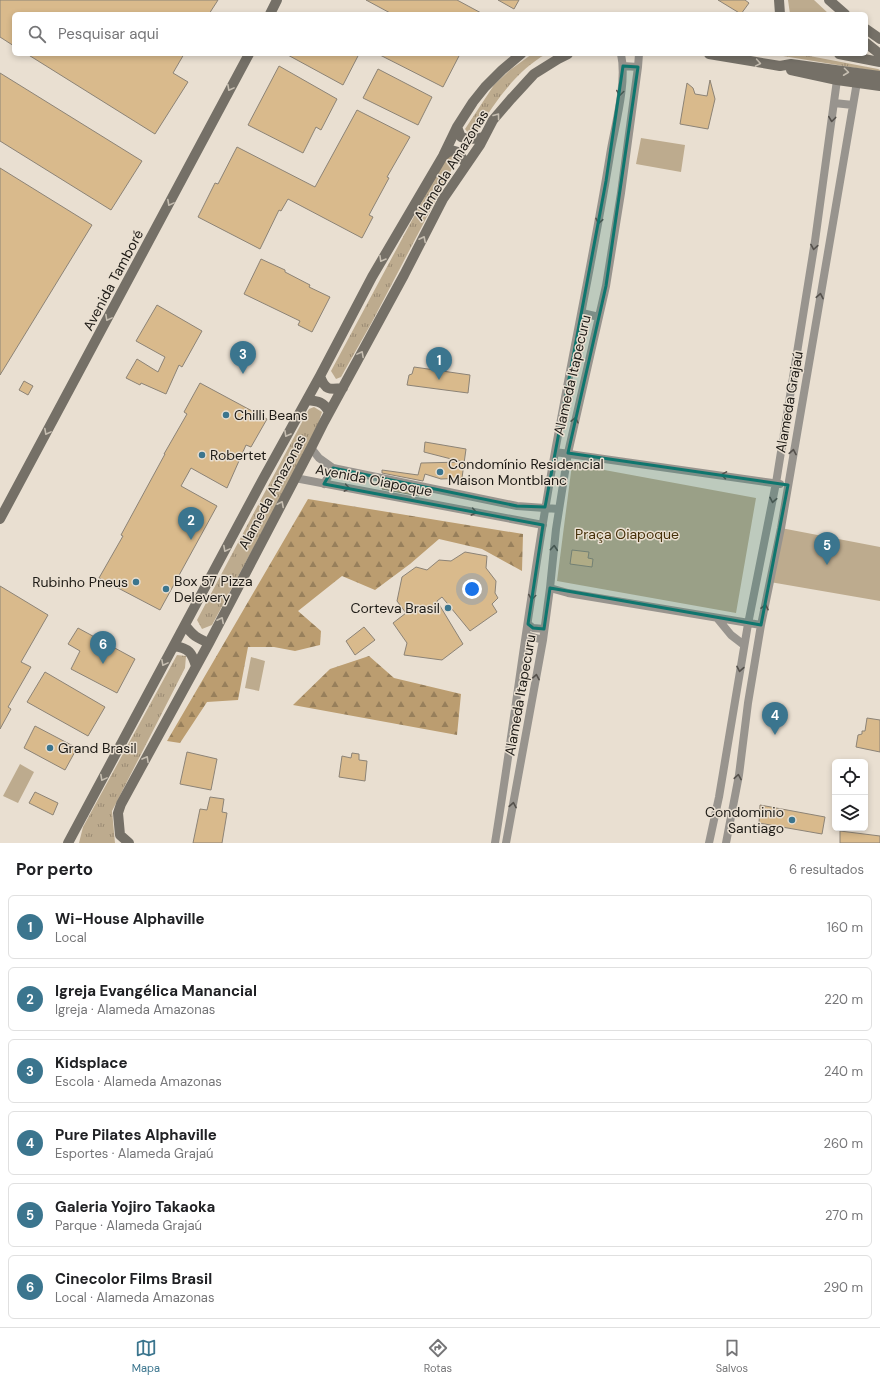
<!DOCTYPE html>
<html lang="pt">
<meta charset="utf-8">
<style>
body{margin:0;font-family:"DM Sans",sans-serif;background:#f6f6f6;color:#202124}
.controls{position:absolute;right:12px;bottom:12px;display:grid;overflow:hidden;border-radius:6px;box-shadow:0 2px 6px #0003}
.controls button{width:36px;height:36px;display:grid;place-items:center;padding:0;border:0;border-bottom:1px solid #e0e0e0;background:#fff;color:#202124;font:20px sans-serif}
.you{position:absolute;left:472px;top:589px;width:14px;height:14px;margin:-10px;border:3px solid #fff;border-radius:50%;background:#1a73e8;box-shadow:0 0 0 6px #1a73e833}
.badge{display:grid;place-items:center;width:26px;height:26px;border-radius:50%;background:#3b758e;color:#fff;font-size:13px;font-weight:700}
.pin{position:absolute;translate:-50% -33px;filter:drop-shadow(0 1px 2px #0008)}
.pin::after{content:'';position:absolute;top:21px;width:14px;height:12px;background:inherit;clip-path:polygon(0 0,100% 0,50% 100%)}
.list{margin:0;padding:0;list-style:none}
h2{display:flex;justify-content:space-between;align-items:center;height:52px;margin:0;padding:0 16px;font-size:17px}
h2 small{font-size:13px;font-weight:400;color:#757577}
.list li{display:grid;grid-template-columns:26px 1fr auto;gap:12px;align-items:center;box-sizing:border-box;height:64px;margin:0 8px 8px;padding:0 8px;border:1px solid #e0e0e0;border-radius:6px}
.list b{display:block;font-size:15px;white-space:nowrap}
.list p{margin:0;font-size:13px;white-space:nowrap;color:#757577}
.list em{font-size:13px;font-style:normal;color:#757577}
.icon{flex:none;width:22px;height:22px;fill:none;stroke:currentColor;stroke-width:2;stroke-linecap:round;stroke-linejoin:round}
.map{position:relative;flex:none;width:880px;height:843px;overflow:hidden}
.search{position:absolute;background:#fff;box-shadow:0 2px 6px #0003;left:12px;right:12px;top:12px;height:44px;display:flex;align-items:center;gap:10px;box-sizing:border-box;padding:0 14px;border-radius:6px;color:#757577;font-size:15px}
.sheet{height:484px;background:#fff}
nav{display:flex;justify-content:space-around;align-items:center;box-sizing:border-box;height:56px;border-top:1px solid #e0e0e0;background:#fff;font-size:11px;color:#757577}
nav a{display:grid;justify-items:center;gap:2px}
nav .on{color:#3b758e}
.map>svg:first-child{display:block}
.grass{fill:url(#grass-tufts)}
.forest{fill:url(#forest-firs)}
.park{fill:#bdab8e}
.building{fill:#d9ba8c;stroke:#8c8376}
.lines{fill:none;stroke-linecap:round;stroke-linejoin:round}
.street{stroke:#98948e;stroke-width:8}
.secondary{stroke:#757067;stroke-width:10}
.oneway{stroke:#c6beb1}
.oneway2{stroke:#55514c}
.marked{fill:#0f766e;fill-opacity:0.2;stroke:#0f766e;stroke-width:3;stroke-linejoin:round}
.poi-dot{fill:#3b758e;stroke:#e9dfd1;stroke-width:1.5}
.labels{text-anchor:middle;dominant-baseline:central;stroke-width:3;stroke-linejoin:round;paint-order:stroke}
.street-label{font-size:14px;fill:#1e1b16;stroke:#e9dfd1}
.poi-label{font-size:14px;fill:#1e1b16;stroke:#e9dfd1;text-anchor:start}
.park-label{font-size:14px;fill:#46310a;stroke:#e9dfd1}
</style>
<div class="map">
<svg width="880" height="843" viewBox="0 0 880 843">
<defs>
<pattern id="grass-tufts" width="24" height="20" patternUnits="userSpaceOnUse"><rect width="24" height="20" fill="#bdab8e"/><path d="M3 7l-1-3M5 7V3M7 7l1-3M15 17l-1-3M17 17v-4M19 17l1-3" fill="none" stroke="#998a73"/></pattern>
<pattern id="forest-firs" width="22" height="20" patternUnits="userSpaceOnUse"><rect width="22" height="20" fill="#bb9d70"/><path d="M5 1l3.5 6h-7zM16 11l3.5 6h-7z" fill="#977f5b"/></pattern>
</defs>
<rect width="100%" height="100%" fill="#e9dfd1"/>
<path class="grass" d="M532,54H546C515,72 495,102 477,131L473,135L469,134L465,129L494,85L510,70Z
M771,54H799L878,69L880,70V72Z
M452,153L455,163L372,322L341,377L336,379L331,371L446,157Z
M314,407L322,412L316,431L212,625L202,629L197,620L309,409Z
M177,655L186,656L185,668L112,811L115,843H79L83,827Z"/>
<path class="forest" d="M308,499L523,534L522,571L482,549L439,539L410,564L375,590L342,576L298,611L321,631L320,645L295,651L274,647H248L238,700L207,702L180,743L167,741Z
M369,656L394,678L461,694L457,735L293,705L330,669Z"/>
<path class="park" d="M788,0H814L829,14H790Z
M641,138L685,145L681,172L636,164Z
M572,464L756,498L736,613L557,581Z
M781,528L880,547V601L770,582Z
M251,657L265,661L259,691L245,688Z
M20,764L34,772L18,803L3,796Z"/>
<path class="building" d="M0,0H218L209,14H14V46L0,37Z
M366,0H457L483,14H392Z
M498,0H519L514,9Z
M718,0H745L749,3L741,14Z
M27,54H184L173,73L188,82L155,134Z
M286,54H359L343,85Z
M378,54H460L443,87Z
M279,66L337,99L321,130L316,127L303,153L248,125Z
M378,69L432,97L418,125L363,98Z
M0,73L142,161L111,210L0,141Z
M710,80L715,99L708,129L680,124L687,83L693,88L695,94L707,96Z
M357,110L410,137L387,177L389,178L369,215L373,217L362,238L288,199L281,211L279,210L260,249L198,217L215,183L218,184L237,147L315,187Z
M0,168L92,225L0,375Z
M261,259L285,270V272L310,285L309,287L330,297L312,332L298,325L300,321L244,294Z
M157,305L202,331L182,367L179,365L166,394L141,383L140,385L126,378L137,359L158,372L165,357L136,341Z
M414,367L470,375L468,393L407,385L409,375L412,374Z
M24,381L33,386L28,395L19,390Z
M200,383L267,419L251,447L246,445L227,488L191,468L181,486L217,506L160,610L99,578L123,536L121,535L165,454H164L187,414L184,412Z
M425,442L466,449L462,478L441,479L425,474L423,481L382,473V470L418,475L421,463L463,462L424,452Z
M382,484L420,491L419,496L382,489Z
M572,550L589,552L588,558L593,559L592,567L570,564Z
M465,552L487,556L486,568L496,581L495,593L498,598L492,604L497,612L470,631L442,597L437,601L463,644L442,660L404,655L407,643L393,623L406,613L397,601L402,577L416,567L427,570L439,560L451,561Z
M0,586L48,615L21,662L31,667L8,707L11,709L0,729Z
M364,627L375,640L355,655L346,641Z
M78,628L135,659L117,693L71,669L80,651L68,644Z
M45,672L105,707L88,736L27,702Z
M867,718L880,720V752L856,747L858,735L862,734V731H865Z
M35,726L77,748L65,770L24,748Z
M187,752L217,759L211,790L180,784Z
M352,753L359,754V760L367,761L365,781L339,777L342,756L351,758Z
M35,792L58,803L53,815L29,803Z
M210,797L224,799L222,812L227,813L222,843H193L200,809L207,810Z
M760,805L825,817L822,834L759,823Z
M840,831L880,836V843H840Z"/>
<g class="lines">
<path class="street" d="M623,66L638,67
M834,103L853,105
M582,313L599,317
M311,448L319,458L333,468L517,506L559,509
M555,452L780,484
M295,478L543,525
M324,484L333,468
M550,588L568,593L761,625
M717,618L731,635L744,645
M528,624L533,628L544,629
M526,635L543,640
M495,843C517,706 533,567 559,430C576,336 596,243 611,149C616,122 627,81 621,54
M506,843L543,640L550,588L556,529L568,453L606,286L621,193L638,67L639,54
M709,843L719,797L748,624L776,483L815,241L837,80
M726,843L739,775L748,703L761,625L781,528L857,82"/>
<path class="secondary" d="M779,0L780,14
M829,0L845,14
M270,14L277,0
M866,29L880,39
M866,43L880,54
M709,54L780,66L791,64L880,76
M839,54L880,62
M791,70L837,80L880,86
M457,127L461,137C469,140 475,139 484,137
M443,156L451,150L458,152L466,164
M320,376C325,390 329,390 343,388
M307,400C318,401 324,402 329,412
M0,519L249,54
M185,625C193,636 197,638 209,643
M174,646C189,648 192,653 196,666
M68,843L263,479L320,376L372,277L443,156L457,127L473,102L485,87L502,70L521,54
M129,843L120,835L118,813L121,804L209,643L311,448L324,422L404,275L443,199L480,145L493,120L511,99L534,74L558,59L568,54"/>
</g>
<defs><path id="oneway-chevron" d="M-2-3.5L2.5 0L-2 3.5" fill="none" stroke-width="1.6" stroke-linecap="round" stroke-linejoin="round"/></defs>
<g class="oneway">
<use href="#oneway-chevron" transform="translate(758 63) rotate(10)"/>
<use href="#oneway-chevron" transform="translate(846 72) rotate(7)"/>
<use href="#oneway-chevron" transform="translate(230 88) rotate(118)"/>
<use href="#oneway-chevron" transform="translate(497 116) rotate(-53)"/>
<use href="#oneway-chevron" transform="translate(170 203) rotate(118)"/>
<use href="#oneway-chevron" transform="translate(423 239) rotate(-63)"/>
<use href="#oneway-chevron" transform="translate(382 259) rotate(120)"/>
<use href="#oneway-chevron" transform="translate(108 318) rotate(118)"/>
<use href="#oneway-chevron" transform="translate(361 354) rotate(-62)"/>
<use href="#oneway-chevron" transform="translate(47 432) rotate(118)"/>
<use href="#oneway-chevron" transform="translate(287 434) rotate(119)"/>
<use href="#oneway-chevron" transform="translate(281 504) rotate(-63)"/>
<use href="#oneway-chevron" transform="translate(226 549) rotate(118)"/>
<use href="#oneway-chevron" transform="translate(221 620) rotate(-63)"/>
<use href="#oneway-chevron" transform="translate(164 663) rotate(118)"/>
<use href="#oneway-chevron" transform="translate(146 759) rotate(-61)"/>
<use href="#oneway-chevron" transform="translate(103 778) rotate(118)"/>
</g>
<g class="oneway2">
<use href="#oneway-chevron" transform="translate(620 93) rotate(98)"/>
<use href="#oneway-chevron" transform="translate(832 119) rotate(97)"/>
<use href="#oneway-chevron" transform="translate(599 221) rotate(101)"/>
<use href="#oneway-chevron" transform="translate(814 247) rotate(99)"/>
<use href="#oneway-chevron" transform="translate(820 296) rotate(-79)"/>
<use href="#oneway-chevron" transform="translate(575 420) rotate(-77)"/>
<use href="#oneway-chevron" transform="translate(793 452) rotate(-80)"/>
<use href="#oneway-chevron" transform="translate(724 475) rotate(-171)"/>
<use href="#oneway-chevron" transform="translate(347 488) rotate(11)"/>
<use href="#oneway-chevron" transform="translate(773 500) rotate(101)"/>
<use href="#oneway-chevron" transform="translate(474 512) rotate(11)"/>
<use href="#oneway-chevron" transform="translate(554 548) rotate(-85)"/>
<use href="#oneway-chevron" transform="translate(532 597) rotate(98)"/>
<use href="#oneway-chevron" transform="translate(765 607) rotate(-78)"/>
<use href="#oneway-chevron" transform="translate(740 669) rotate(100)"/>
<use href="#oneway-chevron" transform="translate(536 677) rotate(-80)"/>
<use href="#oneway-chevron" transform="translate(738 777) rotate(-81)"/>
<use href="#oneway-chevron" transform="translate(513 805) rotate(-80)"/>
</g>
<path class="marked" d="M623,66L638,67L606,286L568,453L788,485L761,625L550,588L544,629L533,628L528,624L543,525L324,484L333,468L517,506L545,507L606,181Z"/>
<g class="poi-dot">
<circle cx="226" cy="415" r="4"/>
<circle cx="202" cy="455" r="4"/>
<circle cx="440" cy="472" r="4"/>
<circle cx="136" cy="582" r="4"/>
<circle cx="166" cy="589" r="4"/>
<circle cx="448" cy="608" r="4"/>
<circle cx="50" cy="748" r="4"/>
<circle cx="792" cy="820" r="4"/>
</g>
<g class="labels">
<g class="street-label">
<text transform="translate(451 165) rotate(-58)">Alameda Amazonas</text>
<text transform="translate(113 280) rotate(-62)">Avenida Tamboré</text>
<text transform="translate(572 375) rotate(-77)">Alameda Itapecuru</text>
<text transform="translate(789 402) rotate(-80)">Alameda Grajaú</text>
<text transform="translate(374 480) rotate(11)">Avenida Oiapoque</text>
<text transform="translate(272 492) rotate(-62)">Alameda Amazonas</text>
<text transform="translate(520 695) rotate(-80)">Alameda Itapecuru</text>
</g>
<g class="poi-label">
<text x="234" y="415">Chilli Beans</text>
<text x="210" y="455">Robertet</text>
<text x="448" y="464">Condomínio Residencial<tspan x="448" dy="16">Maison Montblanc</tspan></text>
<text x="174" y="581">Box 57 Pizza<tspan x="174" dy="16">Delevery</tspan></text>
<text x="128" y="582" text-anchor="end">Rubinho Pneus</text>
<text x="440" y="608" text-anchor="end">Corteva Brasil</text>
<text x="58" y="748">Grand Brasil</text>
<text x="784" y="812" text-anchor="end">Condominio<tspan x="784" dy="16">Santiago</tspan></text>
</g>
<g class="park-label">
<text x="627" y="534">Praça Oiapoque</text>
</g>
</g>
</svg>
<div class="controls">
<button><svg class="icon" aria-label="locate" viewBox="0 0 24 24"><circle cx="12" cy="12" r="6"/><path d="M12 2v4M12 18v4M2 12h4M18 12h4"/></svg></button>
<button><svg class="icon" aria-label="layers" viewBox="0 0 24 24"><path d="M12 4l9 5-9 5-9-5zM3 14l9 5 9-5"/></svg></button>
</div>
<div class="you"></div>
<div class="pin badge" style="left:439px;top:380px">1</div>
<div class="pin badge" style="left:191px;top:540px">2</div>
<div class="pin badge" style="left:243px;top:374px">3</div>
<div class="pin badge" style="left:775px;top:735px">4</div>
<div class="pin badge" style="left:827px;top:565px">5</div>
<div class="pin badge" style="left:103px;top:664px">6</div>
<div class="search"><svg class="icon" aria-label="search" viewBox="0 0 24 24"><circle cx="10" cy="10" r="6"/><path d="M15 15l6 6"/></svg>Pesquisar aqui</div>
</div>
<section class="sheet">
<h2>Por perto<small>6 resultados</small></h2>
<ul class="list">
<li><span class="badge">1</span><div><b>Wi-House Alphaville</b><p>Local</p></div><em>160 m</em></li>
<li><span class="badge">2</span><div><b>Igreja Evangélica Manancial</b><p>Igreja · Alameda Amazonas</p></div><em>220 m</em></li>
<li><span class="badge">3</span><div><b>Kidsplace</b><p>Escola · Alameda Amazonas</p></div><em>240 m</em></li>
<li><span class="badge">4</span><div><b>Pure Pilates Alphaville</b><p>Esportes · Alameda Grajaú</p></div><em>260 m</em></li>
<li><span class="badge">5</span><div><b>Galeria Yojiro Takaoka</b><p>Parque · Alameda Grajaú</p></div><em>270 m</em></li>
<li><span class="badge">6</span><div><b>Cinecolor Films Brasil</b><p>Local · Alameda Amazonas</p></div><em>290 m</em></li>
</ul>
</section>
<nav>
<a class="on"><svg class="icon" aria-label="map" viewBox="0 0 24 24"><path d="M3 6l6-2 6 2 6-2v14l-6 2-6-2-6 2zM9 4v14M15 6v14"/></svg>Mapa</a>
<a><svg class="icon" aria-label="directions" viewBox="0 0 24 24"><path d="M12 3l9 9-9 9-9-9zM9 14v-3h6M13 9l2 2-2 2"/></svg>Rotas</a>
<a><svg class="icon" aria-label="saved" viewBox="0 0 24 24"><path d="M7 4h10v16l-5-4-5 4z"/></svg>Salvos</a>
</nav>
